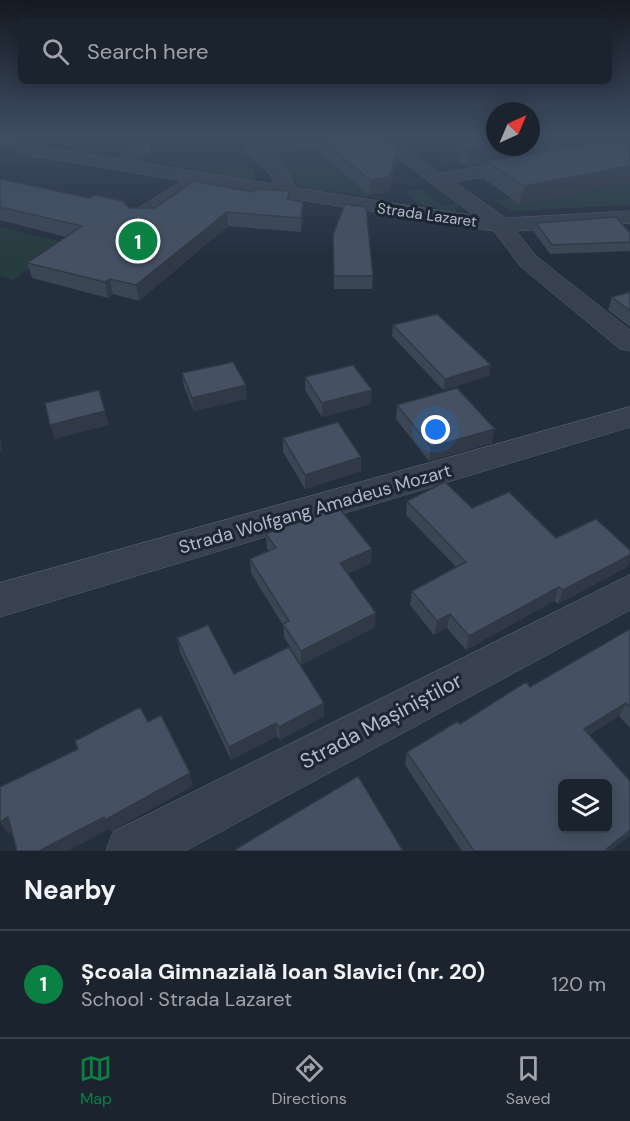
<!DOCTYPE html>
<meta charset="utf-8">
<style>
body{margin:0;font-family:"DM Sans",sans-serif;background:#282f3a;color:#f1f3f6}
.controls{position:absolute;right:18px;bottom:18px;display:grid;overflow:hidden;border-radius:9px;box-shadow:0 3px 15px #0003}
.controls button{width:54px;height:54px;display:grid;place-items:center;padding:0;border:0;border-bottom:2px solid #39404a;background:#1b232e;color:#f1f3f6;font:30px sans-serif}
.compass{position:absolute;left:486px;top:102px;width:54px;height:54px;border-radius:50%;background:#1b232e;box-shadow:0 3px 15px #0003;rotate:44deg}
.you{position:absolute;left:436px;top:430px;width:21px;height:21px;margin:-15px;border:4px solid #fff;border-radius:50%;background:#1a73e8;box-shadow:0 0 0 9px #1a73e833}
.badge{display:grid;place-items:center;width:39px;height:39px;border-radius:50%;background:#0b8043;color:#fff;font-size:20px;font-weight:700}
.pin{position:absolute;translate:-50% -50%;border:3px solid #fff;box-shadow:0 2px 6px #0006}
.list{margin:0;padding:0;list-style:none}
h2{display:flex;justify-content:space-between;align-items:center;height:78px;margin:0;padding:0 24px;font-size:26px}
h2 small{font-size:20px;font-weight:400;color:#a0a4aa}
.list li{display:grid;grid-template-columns:39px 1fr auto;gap:18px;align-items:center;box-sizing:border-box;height:108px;padding:0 24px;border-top:2px solid #39404a}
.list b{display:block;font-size:22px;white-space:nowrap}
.list p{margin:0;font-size:20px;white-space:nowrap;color:#a0a4aa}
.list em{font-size:20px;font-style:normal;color:#a0a4aa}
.icon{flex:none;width:33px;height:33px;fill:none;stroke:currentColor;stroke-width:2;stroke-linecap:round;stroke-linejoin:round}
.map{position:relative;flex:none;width:630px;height:851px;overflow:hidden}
.search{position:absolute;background:#1b232e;box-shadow:0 3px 15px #0003;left:18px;right:18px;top:18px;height:66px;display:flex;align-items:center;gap:15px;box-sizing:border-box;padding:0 21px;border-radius:9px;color:#a0a4aa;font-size:22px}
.sheet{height:186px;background:#1b232e}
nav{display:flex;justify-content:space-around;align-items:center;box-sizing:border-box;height:84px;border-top:2px solid #39404a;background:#1b232e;font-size:16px;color:#a0a4aa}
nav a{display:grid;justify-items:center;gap:3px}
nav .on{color:#0b8043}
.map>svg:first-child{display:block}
.green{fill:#263c3f}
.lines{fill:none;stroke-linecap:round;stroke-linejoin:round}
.minor-tunnel{stroke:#3a4453;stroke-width:20;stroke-dasharray:20 10;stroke-linecap:butt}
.minor-casing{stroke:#565f6c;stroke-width:1}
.major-casing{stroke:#414a57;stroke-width:1}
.minor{fill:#38414e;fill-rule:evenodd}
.major{fill:#56606e;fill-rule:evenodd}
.wall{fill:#3b4654}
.shaded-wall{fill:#303945}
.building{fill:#455162;stroke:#303945;stroke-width:1.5;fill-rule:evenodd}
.labels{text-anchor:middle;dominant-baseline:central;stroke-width:6;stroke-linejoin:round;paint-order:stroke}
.far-street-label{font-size:15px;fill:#b4bcc9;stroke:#1d2633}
.street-label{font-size:18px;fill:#b4bcc9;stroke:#1d2633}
.near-street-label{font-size:21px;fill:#b4bcc9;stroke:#1d2633}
</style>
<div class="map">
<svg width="630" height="851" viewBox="0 0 630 851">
<rect width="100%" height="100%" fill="#242f3e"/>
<path class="green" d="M310,146L369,195L370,197L325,190L323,196C294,187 290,175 271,152Z
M220,160L245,164L253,169L255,177L253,180L162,164L175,162L189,164Z
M630,183V205L512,211L495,201L511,198L521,204Z
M421,189L443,206L458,203L456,212L440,214L438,208L421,205L404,192Z
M0,227L67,243L13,280L0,276Z"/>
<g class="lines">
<path class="minor-tunnel" d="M96,136L97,139"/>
<defs>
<path id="minor" d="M0,136H9L37,146L117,159L131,149L132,136H150L149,151L136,162L274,184L270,174L248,154L245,150L248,146L310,136H333L335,139L332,143L268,153L285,167L296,188L475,216L369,136H389L441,173L529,158L536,160L538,164L536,168L454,182L506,218L630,211V223L516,231L536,256L630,330V351L620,349L520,266L494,231L203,184L146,220H132L128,216L132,212L182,181L34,156L0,145Z
M630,407V427L0,617V583Z
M630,575V610L185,851H106L113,832Z"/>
<path id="major" d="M0,136H21L18,140L0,144Z"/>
</defs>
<use href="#minor" class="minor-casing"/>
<use href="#major" class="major-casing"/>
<use href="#minor" class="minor"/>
<use href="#major" class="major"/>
</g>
<path class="wall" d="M314,136H386L398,160L388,192L369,195L314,148Z
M392,136H405L403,143Z
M445,136H630V183L520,204L484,179L486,163L466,166L458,161L440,164L442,146Z
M0,179L129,208H155L291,200L303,202V217L301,232L228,226L139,301L113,294L108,298L32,278L27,263L66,237L0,220Z
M536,223L630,233V251L550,254L534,232Z
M333,247L373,276L372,289H334Z
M630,292V327L608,310L612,297Z
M393,325L489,376L443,390L392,336Z
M182,373L247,399L194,411L184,387Z
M305,377L371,404L322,417L305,390Z
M397,405L492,443L429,461L396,419Z
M283,438L361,471L305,489L283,452Z
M407,501L472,508L556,538L630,550V561L627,567L558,604L554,601L466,650L447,628L434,635L410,605L412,591L456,567L406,515Z
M266,534L371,563L347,574L375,627L301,665L284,637L283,625L251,573L250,559L269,551L267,548Z
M630,629V728L619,716L589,735L630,781V835L610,851H462L405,765L407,752L530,687Z
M177,638L234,674L324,703V716L280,740L277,736L231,760L180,652Z"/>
<path class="shaded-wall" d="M282,136H295L282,138Z
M546,136H630V139L487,161L486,163L466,166L468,149L495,144V147H531V139Z
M460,143L458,161L440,164L442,146Z
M399,146L398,160L388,192L369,195L370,180Z
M630,166V183L520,204L524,186Z
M290,191L291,206L287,199Z
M303,202V217L301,232V218Z
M227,212L228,226L139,301L136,285Z
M110,279L113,294L108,298L105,282Z
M491,365L489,376L443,390L445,379Z
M246,385L247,399L194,411L192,398Z
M372,390L371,404L322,417V403Z
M105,411L109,425L55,439L50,425Z
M495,429L492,443L429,461L431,447Z
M0,436L2,451L0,452Z
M361,457V471L305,489V475Z
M372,549L371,563L339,577L340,563Z
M630,555V561L627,567L558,604L563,590Z
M559,587L554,601L466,650L469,636Z
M376,613L375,627L301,665V651Z
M450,614L447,628L434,635L437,621Z
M324,703V716L280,740L279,727Z
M626,703L619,716L577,742L584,729Z
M276,723L277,736L231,760L229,747Z
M190,773L193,786L111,832L109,829L68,851H39L104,817Z
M8,817L16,829L8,834L0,822Z
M630,830V835L610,851H604Z"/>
<path class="building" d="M316,136H386L399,146L389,177L370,180Z
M445,136H495V144L468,149L460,143L442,146Z
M531,136H546L531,139Z
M630,137V166L524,186L487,161Z
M0,179L89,198L95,195L123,201L129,208H155L194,181L253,192L255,189L290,191L287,199L303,202L301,218L227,212L136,285L110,279L105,282L27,263L82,226L0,207Z
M345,204L366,207L373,276H334L333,235Z
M616,217L630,233V242L552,245L536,223Z
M630,292V311L612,297Z
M437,314L491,365L445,379L393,325Z
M233,362L246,385L192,398L182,373Z
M353,365L372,390L322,403L305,377Z
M457,388L495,429L431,447L397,405Z
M99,390L105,411L50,425L45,403Z
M338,422L361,457L305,475L283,438Z
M445,482L472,508L509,492L556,538L596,519L630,550V555L563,590L559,587L469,636L450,614L437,621L412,591L466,562L407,501Z
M336,504L372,549L340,563L376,613L301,651L283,624L289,621L250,559L276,548L266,534Z
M208,625L234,674L289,647L324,703L279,727L276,723L229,747L177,638Z
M630,629V707L626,703L584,729L630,781V830L604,851H474L407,752L458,721L460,724L526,682L530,687ZM562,783H608V828H562Z
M140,707L148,722L161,715L190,773L105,820L104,817L39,851H17L8,817L0,822V787L78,749L75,741Z
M358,776L403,851H237L236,849Z"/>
<linearGradient id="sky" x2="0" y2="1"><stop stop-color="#141a22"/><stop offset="0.53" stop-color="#3f4d63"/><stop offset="1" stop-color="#3f4d63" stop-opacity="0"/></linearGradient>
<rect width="630" height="255" fill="url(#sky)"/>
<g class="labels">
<g class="far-street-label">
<text transform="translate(427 215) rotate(8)">Strada Lazaret</text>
</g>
<g class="street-label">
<text transform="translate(315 509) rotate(-16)">Strada Wolfgang Amadeus Mozart</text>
</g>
<g class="near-street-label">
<text transform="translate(381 721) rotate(-28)">Strada Mașiniștilor</text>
</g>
</g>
</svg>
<div class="controls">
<button><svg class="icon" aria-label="layers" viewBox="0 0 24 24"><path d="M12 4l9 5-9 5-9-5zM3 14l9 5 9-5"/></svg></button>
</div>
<svg class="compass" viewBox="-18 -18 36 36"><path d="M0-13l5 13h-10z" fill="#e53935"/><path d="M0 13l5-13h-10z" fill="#a0a4aa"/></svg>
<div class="you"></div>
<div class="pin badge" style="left:138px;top:241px">1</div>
<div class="search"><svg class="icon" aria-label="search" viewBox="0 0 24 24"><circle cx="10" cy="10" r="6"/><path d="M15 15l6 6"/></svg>Search here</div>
</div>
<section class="sheet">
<h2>Nearby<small></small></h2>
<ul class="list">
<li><span class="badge">1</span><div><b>Școala Gimnazială Ioan Slavici (nr. 20)</b><p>School · Strada Lazaret</p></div><em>120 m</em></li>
</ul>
</section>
<nav>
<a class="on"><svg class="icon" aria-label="map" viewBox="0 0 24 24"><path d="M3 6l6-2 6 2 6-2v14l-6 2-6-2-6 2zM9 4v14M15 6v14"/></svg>Map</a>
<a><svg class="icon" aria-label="directions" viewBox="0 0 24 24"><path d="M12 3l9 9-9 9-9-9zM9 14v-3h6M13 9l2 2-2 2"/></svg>Directions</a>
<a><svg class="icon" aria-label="saved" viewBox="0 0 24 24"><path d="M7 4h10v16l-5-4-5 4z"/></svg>Saved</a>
</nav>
